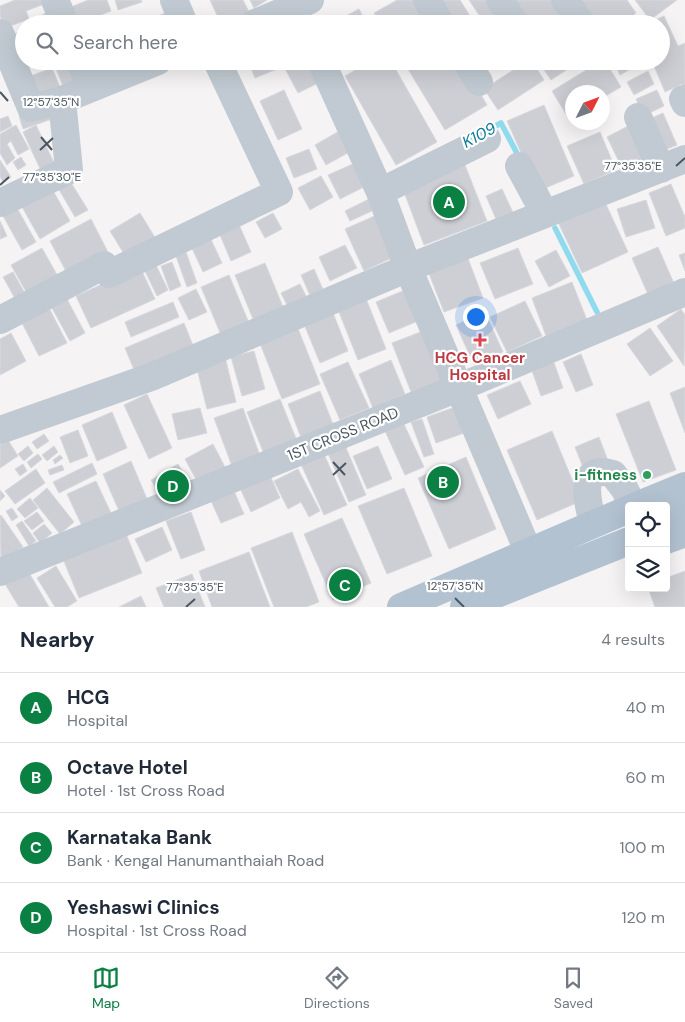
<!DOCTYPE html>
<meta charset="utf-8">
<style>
body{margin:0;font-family:"DM Sans",sans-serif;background:#f2f2f3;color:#1f2937}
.controls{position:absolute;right:15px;bottom:15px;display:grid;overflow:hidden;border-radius:5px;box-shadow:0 5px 20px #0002}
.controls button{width:45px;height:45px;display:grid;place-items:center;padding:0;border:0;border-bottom:1px solid #e0e1e3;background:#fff;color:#1f2937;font:25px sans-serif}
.compass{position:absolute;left:565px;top:85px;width:45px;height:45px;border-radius:50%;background:#fff;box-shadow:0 5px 20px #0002;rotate:48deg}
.you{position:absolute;left:475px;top:316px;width:18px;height:18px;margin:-12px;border:4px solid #fff;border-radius:50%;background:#1a73e8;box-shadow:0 0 0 8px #1a73e833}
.badge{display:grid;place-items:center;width:32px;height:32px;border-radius:50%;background:#0b8043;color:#fff;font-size:16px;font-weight:700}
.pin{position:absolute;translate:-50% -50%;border:2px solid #fff;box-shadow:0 1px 5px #0006}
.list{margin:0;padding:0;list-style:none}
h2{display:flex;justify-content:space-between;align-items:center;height:65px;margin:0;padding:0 20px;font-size:21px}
h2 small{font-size:16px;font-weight:400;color:#747a83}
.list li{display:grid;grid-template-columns:32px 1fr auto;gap:15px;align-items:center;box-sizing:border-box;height:70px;padding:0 20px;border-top:1px solid #e0e1e3}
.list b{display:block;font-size:19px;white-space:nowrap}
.list p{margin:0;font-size:16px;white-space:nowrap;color:#747a83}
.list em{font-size:16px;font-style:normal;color:#747a83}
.icon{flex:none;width:28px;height:28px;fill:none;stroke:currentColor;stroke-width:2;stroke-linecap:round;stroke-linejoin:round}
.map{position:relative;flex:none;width:685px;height:607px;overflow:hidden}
.search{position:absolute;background:#fff;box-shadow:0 5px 20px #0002;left:15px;right:15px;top:15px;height:55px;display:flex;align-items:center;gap:12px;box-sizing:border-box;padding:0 18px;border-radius:28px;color:#747a83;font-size:19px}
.sheet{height:345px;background:#fff}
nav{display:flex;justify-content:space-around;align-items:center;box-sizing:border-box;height:70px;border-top:1px solid #e0e1e3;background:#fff;font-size:14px;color:#747a83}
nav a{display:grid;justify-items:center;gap:2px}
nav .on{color:#0b8043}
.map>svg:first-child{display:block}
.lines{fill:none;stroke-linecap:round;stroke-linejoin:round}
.stream{stroke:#90daee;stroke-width:5.5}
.building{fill:#cdcfd5;stroke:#d7d9de}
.minor{stroke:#c1cad2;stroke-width:28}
.major{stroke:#b3c2d1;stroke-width:28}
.ticks{fill:none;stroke:#4a5661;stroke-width:2}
.health-dot{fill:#e0444e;stroke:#fff;stroke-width:2}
.leisure-dot{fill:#2e9e5b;stroke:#fff;stroke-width:2}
.labels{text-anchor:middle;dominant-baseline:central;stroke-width:4.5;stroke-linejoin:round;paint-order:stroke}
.health-label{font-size:15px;font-weight:bold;fill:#be3a42;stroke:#fff}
.street-label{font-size:15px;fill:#4a5661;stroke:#fff}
.leisure-label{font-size:15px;font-weight:bold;fill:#27864d;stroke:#fff;text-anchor:end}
.water-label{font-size:16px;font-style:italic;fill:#0c7c9b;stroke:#fff}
.ticks-label{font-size:12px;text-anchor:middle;fill:#4a5661;stroke:#fff;stroke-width:4.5;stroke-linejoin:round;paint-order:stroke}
</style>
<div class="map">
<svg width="685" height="607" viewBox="0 0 685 607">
<rect width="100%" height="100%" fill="#f5f3f3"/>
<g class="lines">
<path class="stream" d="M488,130L501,123L520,159
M555,228L597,312"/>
</g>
<path class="building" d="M15,0H43L44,4L26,11L29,19L5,28L0,16V6Z
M88,0H107L111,11L78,24L71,7Z
M115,0H141L142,2L118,10Z
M210,0H243L249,12L221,24Z
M250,0H267L254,8Z
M397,0H423L438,24H381L374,13Z
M441,0H460L475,24H447Z
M469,0H493L506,18L497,24H485Z
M506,0H558L569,15L557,24H523Z
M574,0H627L636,13L621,24H591Z
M635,0H677L650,20Z
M359,9L367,24H331Z
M172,10L178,24H139Z
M46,13L52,24H27V22Z
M664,16L678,46L685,43V91L682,84L665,92L652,61H661V24H646Z
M123,19L125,24H111Z
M24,30V40L13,44L10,36Z
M24,47V61L40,62L20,68L14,50Z
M53,61H72L80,83L64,89Z
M91,61H115L116,65L96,73Z
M248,61H273L277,69L255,78Z
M281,61H315L324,80L298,93Z
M371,61H391L437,142L396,165L345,76Z
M403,61H461L487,105L445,130Z
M474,61H495L481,71Z
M527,61H532L544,80L498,110L484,89Z
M538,61H580L551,80Z
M601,61H605L621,87L602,98V92H572V116L569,119L552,91Z
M613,61H645L620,75Z
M52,68L61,89L29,102L20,80Z
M648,71L654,84L634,95L627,82Z
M284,90L302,129L278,140L260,101Z
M657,90L664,106L643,116L636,99Z
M544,105L574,176L538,191L507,121Z
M47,106L52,119L23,129L19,116Z
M663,113L677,145L657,153L643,122Z
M8,116L12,126L0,132V119Z
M16,125L29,149L18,155L11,141L7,144L15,158L7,165L0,153V134Z
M36,125L57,169L43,175L23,132Z
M630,125L646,158L623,170L607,137Z
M341,130L353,150L326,165L315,145Z
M600,132L616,170L584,184L567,146Z
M309,149L317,169L294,178L286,158Z
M21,157L26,165L18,170L13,162Z
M0,160L11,177L3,182L0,177Z
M463,160L487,221L424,245L401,184Z
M355,163L366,186L340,199L328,175Z
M321,176L333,197L310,210L298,188Z
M70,181L88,210L75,217L58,188Z
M671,184L685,217V228L666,236L649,193Z
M51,187L70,221L40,239L21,205Z
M502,189L516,219L499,226L486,196Z
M369,199L374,210L350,221L345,211Z
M604,200L628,252L582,273L558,222Z
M646,200L655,228L626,237L617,209Z
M16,206L36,242L22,250L2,214Z
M140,213L159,244L129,262L110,231Z
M273,213L282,229L265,238L256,222Z
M379,214L398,255L364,271L345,229Z
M91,219L111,258L70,279L50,241Z
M237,220L251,252L231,261L217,228Z
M0,221L7,236L0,239Z
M209,235L222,263L203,272L190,244Z
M345,245L357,268L330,281L319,257Z
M658,247L676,288L650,299L632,258Z
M42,248L60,280L29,297L11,265Z
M518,248L533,284L495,299L480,263Z
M556,250L570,276L549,287L535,261Z
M186,252L197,283L187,287L176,256Z
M685,253V271L679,255Z
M467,256L483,298L444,312L428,271Z
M172,262L181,286L170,291L161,266Z
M155,263L168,290L157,296L144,269Z
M265,263L283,307L253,319L235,275Z
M140,267L155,299L91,328L76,296Z
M314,269L325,294L312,300L301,275Z
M13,272L27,297L17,302L3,277Z
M229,275L249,323L221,335L201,287Z
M572,282L587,320L546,336L532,298Z
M300,284L306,296L287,305L281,293Z
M196,289L207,312L189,320L178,298Z
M405,290L418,321L389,333L376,302Z
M365,296L386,349L358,360L337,307Z
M67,299L85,333L70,341L52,308Z
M525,301L542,336L507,352L490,317Z
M173,302L179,317L131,337L125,322Z
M48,306L67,343L39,356L20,319Z
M681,309L685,315L684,366L657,326Z
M485,312L503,352L474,365L456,325Z
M333,313L348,351L320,363L304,324Z
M184,323L196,353L137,377L125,348Z
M297,326L320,384L282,399L259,341Z
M650,328L673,361L650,376L627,344Z
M428,329L447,379L411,392L392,343Z
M11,333L26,361L0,375V339Z
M254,351L265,389L242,396L231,357Z
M581,354L593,385L576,392L563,362Z
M225,357L236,402L207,409L196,365Z
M391,360L405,394L373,408L359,374Z
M553,360L563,388L541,396L531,368Z
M348,362L369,408L340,420L320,374Z
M520,381L531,404L498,419L487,395Z
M685,387V433L670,393Z
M320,391L336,432L304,445L288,404Z
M147,394L172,448L149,459L124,405Z
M280,399L297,441L264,454L247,412Z
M649,401L676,470L643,482L616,414Z
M458,406L467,432L436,443L427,417Z
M200,408L207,433L178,440L172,414Z
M243,408L260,456L232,466L214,418Z
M112,412L127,448L97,461L82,425Z
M422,419L434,454L424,457L411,422Z
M403,422L424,467L405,475L385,431Z
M78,430L88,456L70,463L60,437Z
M552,431L581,501L537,520L507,450Z
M44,434L49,441L37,449L32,442Z
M599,437L610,466L586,475L575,447Z
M8,440L18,456L0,468V445Z
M344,443L366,495L349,502L327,451Z
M213,444L227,471L199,485L185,459Z
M28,446L33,453L24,461L18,454Z
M54,446L58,452L47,461L42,455Z
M378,446L392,479L367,489L353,456Z
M323,452L347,505L324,515L300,462Z
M38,454L42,459L31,468L27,462Z
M60,455L63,458L55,464L53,460Z
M466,457L496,529L449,549L418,478Z
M131,461L147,499L119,511L103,474Z
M92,463L97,474L59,493L53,482Z
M23,464L27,471L20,476L15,469Z
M178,464L191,485L164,501L151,480Z
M62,465L64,470L50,475L48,470Z
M36,469L45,483L15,504L5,491Z
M298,469L320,511L309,517L301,502L288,509L274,481Z
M269,473L280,498L251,512L239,486Z
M96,481L112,515L83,528L67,494Z
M231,484L244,514L221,523L208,494Z
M47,488L74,522L60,534L33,500Z
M404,488L432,556L387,574L358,506Z
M0,490L5,496L0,501Z
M30,498L38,508L25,518L17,509Z
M12,508L18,517L12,521L6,511Z
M37,512L44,521L32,530L24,521Z
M191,512L205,550L181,559L166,521Z
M1,515L23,547L1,561L0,516Z
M342,518L371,583L333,600L304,534Z
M22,521L36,541L29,546L16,525Z
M44,524L52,533L40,543L33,533Z
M162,527L172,550L146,562L135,539Z
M292,532L319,602L306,607H274L251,548Z
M126,534L142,573L79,598L63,559Z
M249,552L270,607H212L199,571Z
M56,566L77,601L67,607H55L37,578Z
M28,571L49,607H19L5,584Z
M685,571V607H655L648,588H666V578Z
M192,574L205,607H164L156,588Z
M141,596L146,607H119Z"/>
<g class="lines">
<path class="minor" d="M55,0L65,24
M174,0L184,24
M427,0L441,24
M500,0L515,24
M565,0L582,24
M253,24L310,0
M0,33L31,108L62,100
M80,61L91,87
M321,61L380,192L408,268L528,551
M466,61L479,82
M683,99L685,103
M638,117L661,169
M519,166L545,214
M380,192L487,139
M0,203L69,170L62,100L158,61
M0,320L104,265L109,274L279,192L217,61
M0,430L151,377L408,268L685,159
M593,523C588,504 576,462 613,474L624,488L633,506
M0,572L458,388L685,292"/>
<path class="major" d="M636,506L685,486
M666,515L685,507
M666,540L685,533
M401,607L629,509
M464,607L629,541"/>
</g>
<path class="ticks" d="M0,92L8,101M41,137L52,150M40,150L53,138M676,166L685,158M0,185L9,177M333,462L345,475M333,475L346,463M455,598L464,607M186,607L195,599"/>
<path class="health-dot" d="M477.5 332.5h5v5h5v5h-5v5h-5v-5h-5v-5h5z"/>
<circle class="leisure-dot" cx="647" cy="475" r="5"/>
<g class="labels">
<g class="health-label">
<text x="480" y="358">HCG Cancer<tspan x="480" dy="17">Hospital</tspan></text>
</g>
<g class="street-label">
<text transform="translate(343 434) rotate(-22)">1ST CROSS ROAD</text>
</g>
<g class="leisure-label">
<text x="637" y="475">i-fitness</text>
</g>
<g class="water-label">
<text transform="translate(479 135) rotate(-28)">K109</text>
</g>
</g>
<g class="ticks-label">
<text x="51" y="106">12°57'35"N</text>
<text x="633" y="170">77°35'35"E</text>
<text x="52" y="181">77°35'30"E</text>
<text x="455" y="590">12°57'35"N</text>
<text x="195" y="591">77°35'35"E</text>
</g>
</svg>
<div class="controls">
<button><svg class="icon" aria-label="locate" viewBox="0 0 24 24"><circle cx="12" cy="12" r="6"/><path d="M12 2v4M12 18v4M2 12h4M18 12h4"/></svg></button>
<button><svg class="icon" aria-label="layers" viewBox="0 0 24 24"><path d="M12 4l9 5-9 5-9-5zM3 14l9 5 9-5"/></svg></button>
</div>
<svg class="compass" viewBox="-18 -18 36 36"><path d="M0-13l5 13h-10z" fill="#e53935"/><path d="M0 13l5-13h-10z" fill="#747a83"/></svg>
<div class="you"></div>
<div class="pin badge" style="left:449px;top:202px">A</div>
<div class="pin badge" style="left:443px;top:482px">B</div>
<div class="pin badge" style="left:345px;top:585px">C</div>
<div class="pin badge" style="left:173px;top:486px">D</div>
<div class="search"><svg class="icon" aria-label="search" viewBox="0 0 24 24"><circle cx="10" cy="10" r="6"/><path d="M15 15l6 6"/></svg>Search here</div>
</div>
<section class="sheet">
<h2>Nearby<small>4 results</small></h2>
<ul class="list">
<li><span class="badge">A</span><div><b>HCG</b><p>Hospital</p></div><em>40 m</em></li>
<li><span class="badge">B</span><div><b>Octave Hotel</b><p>Hotel · 1st Cross Road</p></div><em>60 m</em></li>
<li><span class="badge">C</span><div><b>Karnataka Bank</b><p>Bank · Kengal Hanumanthaiah Road</p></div><em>100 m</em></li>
<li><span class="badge">D</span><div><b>Yeshaswi Clinics</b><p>Hospital · 1st Cross Road</p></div><em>120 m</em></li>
</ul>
</section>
<nav>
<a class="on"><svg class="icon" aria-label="map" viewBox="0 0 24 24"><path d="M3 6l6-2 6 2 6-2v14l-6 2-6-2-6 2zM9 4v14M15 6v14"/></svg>Map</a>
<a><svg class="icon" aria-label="directions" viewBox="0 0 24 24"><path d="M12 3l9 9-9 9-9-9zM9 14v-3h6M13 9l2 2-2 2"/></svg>Directions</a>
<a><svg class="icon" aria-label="saved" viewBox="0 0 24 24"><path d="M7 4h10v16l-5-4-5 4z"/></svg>Saved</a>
</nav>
